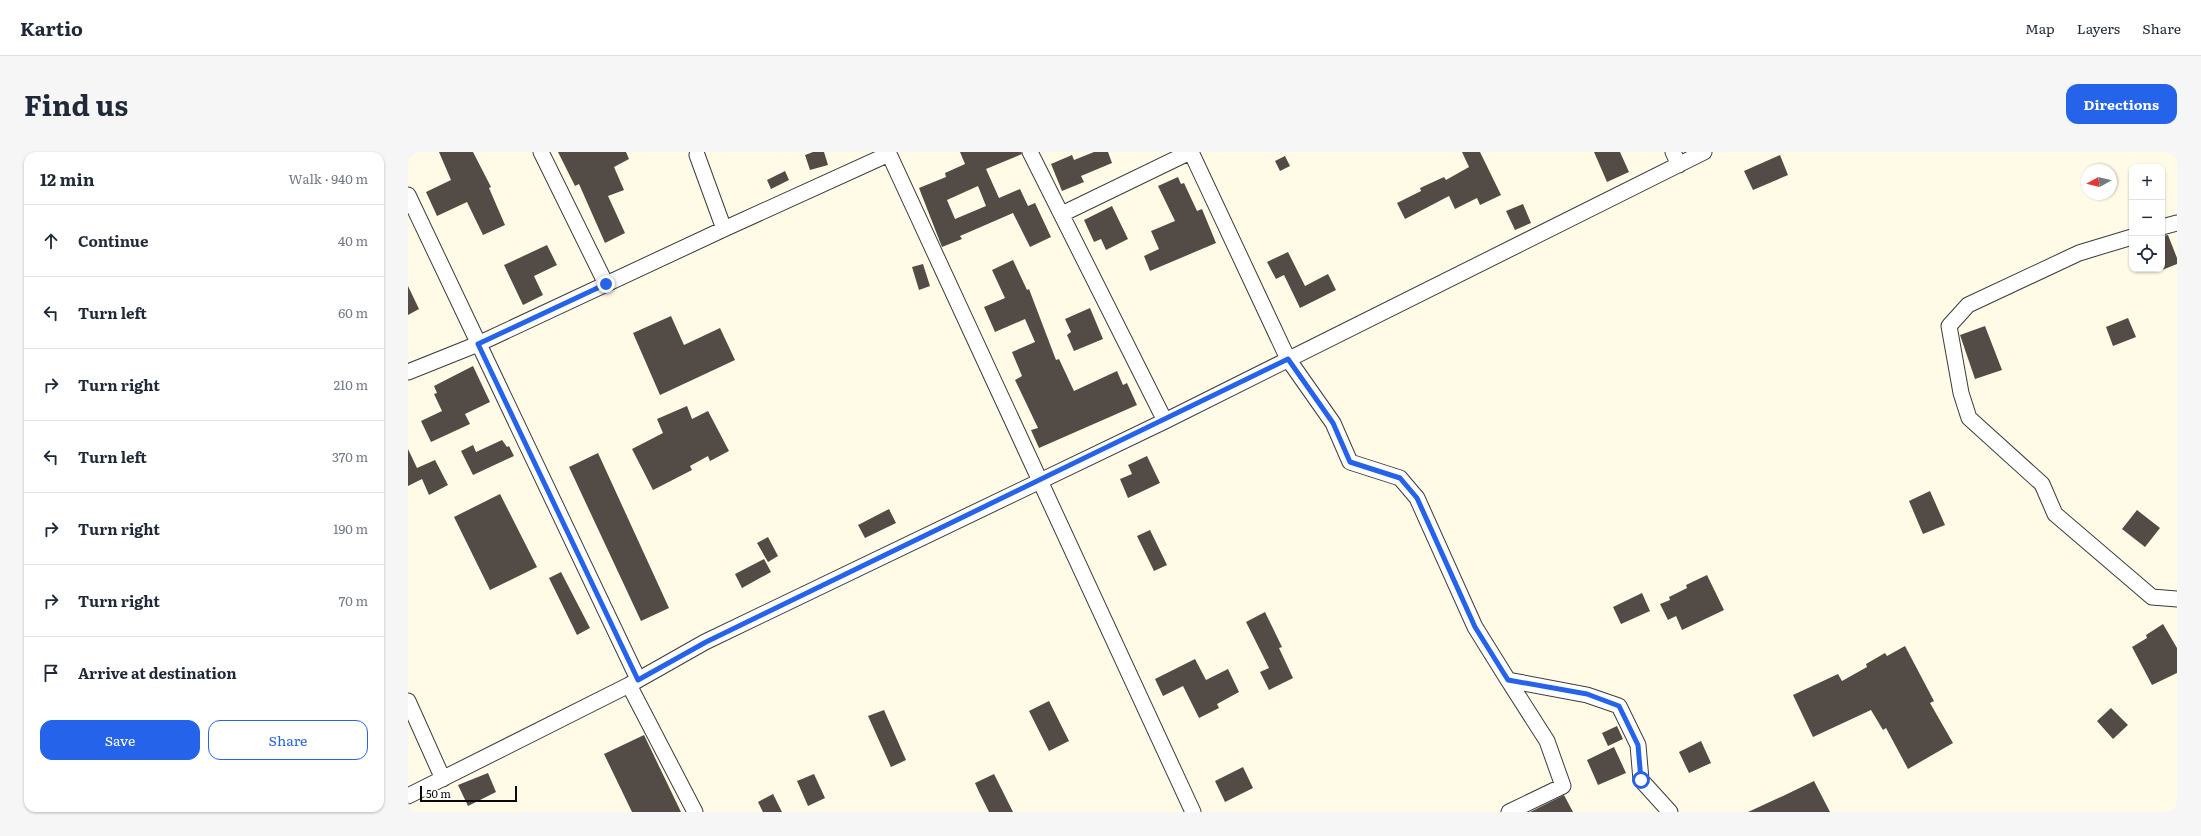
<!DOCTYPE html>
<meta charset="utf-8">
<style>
body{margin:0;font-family:Literata,serif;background:#f6f6f7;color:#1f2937}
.controls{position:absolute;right:12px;top:12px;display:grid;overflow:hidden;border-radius:8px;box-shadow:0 1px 3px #0004}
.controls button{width:36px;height:36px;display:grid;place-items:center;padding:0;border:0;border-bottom:1px solid #e0e1e3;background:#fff;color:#1f2937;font:20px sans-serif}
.compass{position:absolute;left:1673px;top:12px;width:36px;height:36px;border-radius:50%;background:#fff;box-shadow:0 1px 3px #0004;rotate:262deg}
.scale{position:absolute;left:12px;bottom:10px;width:97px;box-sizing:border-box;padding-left:4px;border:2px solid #090909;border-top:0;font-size:11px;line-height:14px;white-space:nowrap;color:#090909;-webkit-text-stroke:3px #fff;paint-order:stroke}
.stop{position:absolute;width:12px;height:12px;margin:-9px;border:3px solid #2563eb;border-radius:50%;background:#fff}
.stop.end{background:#2563eb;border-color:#fff;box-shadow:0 1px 4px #0008}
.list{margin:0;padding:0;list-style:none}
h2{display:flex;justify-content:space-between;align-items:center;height:52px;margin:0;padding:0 16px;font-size:17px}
h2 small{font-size:13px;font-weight:400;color:#747a83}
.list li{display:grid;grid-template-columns:26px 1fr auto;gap:12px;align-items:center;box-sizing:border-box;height:72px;padding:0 16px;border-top:1px solid #e0e1e3}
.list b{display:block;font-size:15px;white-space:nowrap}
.list em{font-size:13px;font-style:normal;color:#747a83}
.actions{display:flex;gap:8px;padding:12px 16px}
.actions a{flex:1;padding:9px 0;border:1px solid #2563eb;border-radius:12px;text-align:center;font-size:14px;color:#2563eb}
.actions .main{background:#2563eb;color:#fff}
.icon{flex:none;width:22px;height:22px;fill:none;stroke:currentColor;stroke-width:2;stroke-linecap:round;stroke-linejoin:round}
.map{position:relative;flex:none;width:1769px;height:660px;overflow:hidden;border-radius:12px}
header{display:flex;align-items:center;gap:24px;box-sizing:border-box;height:56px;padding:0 20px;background:#fff;border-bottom:1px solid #e0e1e3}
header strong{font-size:19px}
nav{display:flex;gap:22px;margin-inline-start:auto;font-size:14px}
.intro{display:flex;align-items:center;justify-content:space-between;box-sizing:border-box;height:96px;padding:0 24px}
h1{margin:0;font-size:28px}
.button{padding:10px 18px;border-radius:12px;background:#2563eb;color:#fff;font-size:14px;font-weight:700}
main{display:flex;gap:24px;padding:0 24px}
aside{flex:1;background:#fff;border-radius:12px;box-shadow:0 1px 3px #0004}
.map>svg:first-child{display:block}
.building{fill:#534b45;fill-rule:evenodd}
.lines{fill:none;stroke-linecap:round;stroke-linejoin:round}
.street-casing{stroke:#3c3c3c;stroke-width:17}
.street{stroke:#fff;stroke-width:15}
.route{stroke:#2563eb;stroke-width:5}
</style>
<header>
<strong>Kartio</strong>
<nav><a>Map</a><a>Layers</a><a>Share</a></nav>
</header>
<div class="intro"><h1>Find us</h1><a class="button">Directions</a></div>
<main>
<aside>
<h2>12 min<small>Walk · 940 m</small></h2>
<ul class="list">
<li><svg class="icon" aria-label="ahead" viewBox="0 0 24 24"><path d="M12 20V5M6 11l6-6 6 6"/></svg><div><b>Continue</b></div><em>40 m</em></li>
<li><svg class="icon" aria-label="left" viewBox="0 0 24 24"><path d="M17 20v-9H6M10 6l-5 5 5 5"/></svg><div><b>Turn left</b></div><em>60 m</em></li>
<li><svg class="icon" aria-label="right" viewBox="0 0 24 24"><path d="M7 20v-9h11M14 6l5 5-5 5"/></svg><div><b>Turn right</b></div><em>210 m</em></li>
<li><svg class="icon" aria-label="left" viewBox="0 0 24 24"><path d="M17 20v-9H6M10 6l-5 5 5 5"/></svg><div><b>Turn left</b></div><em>370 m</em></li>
<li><svg class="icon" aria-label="right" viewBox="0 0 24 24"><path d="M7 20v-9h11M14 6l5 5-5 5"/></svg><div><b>Turn right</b></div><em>190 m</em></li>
<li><svg class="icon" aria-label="right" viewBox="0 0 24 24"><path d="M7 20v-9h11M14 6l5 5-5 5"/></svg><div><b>Turn right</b></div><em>70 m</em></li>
<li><svg class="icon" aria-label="arrive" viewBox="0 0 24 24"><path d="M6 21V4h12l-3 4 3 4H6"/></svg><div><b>Arrive at destination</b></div></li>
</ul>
<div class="actions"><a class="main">Save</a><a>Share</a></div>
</aside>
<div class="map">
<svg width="1769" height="660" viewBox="0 0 1769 660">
<rect width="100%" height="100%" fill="#fffbe6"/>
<path class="building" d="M31,0H65L83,35L81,36L97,73L75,83L59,50L29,64L18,40L43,28Z
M150,0H218L221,7L206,15L216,38L200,44L217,81L197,91L171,32L167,34Z
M405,0H416L420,13L402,18L397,3Z
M552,0H613L614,2L578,17L591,46L612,37L620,54L627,51L643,85L622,95L605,61L552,84L554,87L534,95L511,36L538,25L537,21L557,12ZM570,34L578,54L547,67L539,48Z
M686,0H700L704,11L673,24L676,30L654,39L643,12L664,3L666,8Z
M1054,0H1072L1093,43L1072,53L1069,46L1047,57L1041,44L997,67L989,51L1013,39L1012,36L1036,25L1038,28L1061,15Z
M1186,0H1212L1221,20L1199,30Z
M1372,3L1380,23L1345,38L1336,19Z
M877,4L882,14L872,19L867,9Z
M377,19L381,28L363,37L359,28Z
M770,25L773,32L776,31L789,59L794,57L808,91L742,119L736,104L751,97L743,79L767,69L750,34Z
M1115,52L1123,71L1107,78L1098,59Z
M704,54L720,87L698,98L693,87L686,90L676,68Z
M1760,83L1769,106V112L1754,118V84Z
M139,93L149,113L126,124L135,143L115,153L96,113Z
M880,100L897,134L920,122L928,138L892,156L876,123L868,127L859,110Z
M605,108L619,138L621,137L648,208L651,207L666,239L709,219L715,233L719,231L729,253L631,296L623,278L630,276L607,228L614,224L604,200L627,190L617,167L587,180L576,155L597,146L584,118Z
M515,112L522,134L511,138L504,115Z
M0,134L11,157L0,163Z
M682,156L695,187L666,199L659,183L663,180L657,167Z
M263,164L276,193L312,176L327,208L252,243L225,181Z
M1720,166L1728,185L1705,194L1698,175Z
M1577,174L1594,218L1567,227L1552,183Z
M65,214L82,250L57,262L62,272L23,290L13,269L34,259L26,242L29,241L26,234Z
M279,254L284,267L300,259L321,299L302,309L300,304L282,314L284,318L245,338L224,297L255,281L249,267Z
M94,288L99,295L101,294L106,304L65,323L53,299L65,293L68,300Z
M0,297L9,316L27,308L40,333L21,343L14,327L0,334Z
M190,301L261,456L233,469L161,315Z
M739,304L752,331L720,346L712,327L724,322L720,313Z
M1522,339L1537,373L1515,382L1501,349Z
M92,342L129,415L82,438L46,365Z
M481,357L488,371L457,386L450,373Z
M1729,358L1752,376L1737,395L1714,377Z
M742,378L759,413L746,419L729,384Z
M360,385L370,404L360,410L349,391Z
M356,407L363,420L334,436L327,422Z
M153,420L182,476L169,483L141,426Z
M1299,423L1316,458L1274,478L1268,464L1260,468L1252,452L1262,448L1261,445L1279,436L1278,433Z
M1234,441L1242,459L1213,472L1205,455Z
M857,460L874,495L871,496L885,526L861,538L852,520L861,516L838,470Z
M1755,472L1769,496V521L1744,533L1724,495L1739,486L1738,483Z
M1497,494L1526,549L1522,551L1545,591L1500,617L1478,576L1475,578L1463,558L1405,585L1385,543L1430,522L1434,529L1459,515L1458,512L1477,501L1479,504Z
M787,507L798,528L820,517L831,540L809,552L811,556L791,566L775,534L755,544L747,527Z
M641,549L661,589L641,599L621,559Z
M1703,556L1720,573L1705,587L1689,569Z
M476,558L498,608L483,615L460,564Z
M1209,574L1215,587L1200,594L1194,581Z
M236,583L273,660H224L196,602Z
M1293,589L1303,611L1281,621L1271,600Z
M1206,595L1218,621L1190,633L1179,608Z
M835,615L845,636L817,650L807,629Z
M80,621L88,640L60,654L50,633Z
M406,622L417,646L400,654L389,629Z
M586,622L605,660H581L571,640L567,631Z
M1406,629L1422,660H1340L1375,644Z
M365,642L374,660H355L350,650Z
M1156,643L1165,660H1122Z"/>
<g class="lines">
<defs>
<path id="street" d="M133,0L198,132
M622,0L757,269
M783,0L880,207L925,271L942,310L992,326L1009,346L1067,475L1100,528L1179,543L1211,554L1230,593L1233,628L1262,660
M1265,0L1271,13
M0,43L230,527
M654,62L782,0
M1754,75L1769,71
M316,77L481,2L785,660
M1724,85L1671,101L1560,153L1541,174L1553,241L1561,266L1634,332L1647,362L1744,445L1769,447
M0,220L70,192L316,77L289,3
M1100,528L1139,589L1155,634L1101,660
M221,533L287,660
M0,549L35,627
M0,644L221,533L297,490L757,269L1296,0"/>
</defs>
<use href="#street" class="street-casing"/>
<use href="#street" class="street"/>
</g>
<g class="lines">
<path class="route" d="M198,132L70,192L230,528L298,490L880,207L925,271L942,310L992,326L1009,346L1067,475L1100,528L1179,542L1211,554L1230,593L1233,628"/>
</g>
</svg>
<div class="controls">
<button>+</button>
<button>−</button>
<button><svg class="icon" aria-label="locate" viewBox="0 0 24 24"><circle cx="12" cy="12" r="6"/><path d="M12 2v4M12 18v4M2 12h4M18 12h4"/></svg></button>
</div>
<svg class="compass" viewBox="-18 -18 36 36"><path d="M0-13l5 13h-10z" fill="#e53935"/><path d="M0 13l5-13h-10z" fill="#747a83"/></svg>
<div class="scale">50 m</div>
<div class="stop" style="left:1233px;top:628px"></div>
<div class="stop end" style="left:198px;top:132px"></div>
</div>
</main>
